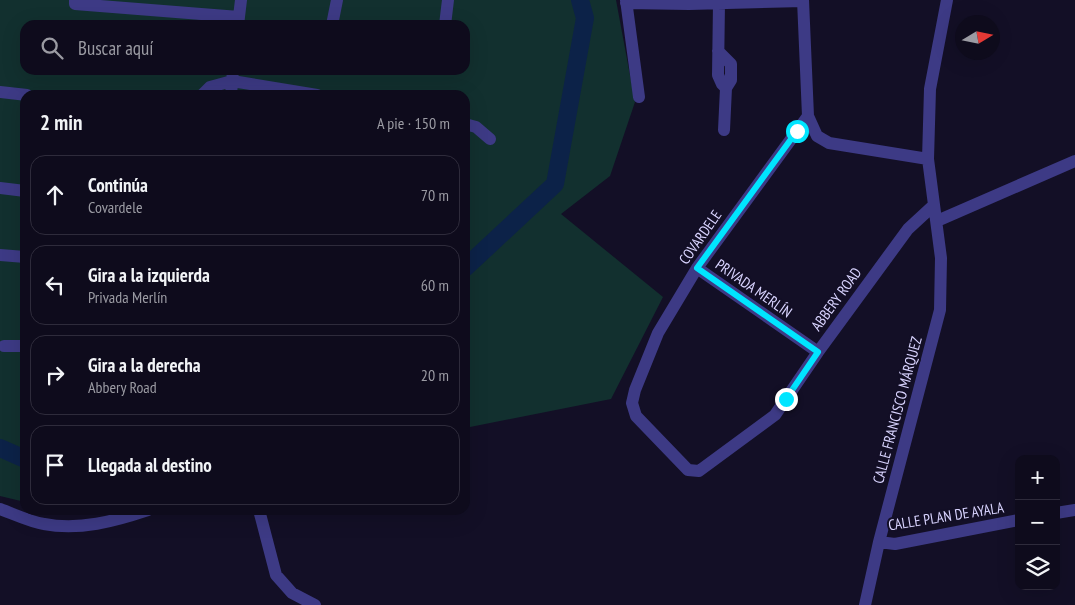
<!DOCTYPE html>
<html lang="es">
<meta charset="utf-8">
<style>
body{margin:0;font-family:"PT Sans Narrow",sans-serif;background:#171425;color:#f1f3f6}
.controls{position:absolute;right:15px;bottom:15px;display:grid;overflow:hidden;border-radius:10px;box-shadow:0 5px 20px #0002}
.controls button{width:45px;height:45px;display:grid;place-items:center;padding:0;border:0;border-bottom:1px solid #2e2b3b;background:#0e0b1c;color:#f1f3f6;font:25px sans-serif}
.compass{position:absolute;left:955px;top:15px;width:45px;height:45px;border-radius:50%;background:#0e0b1c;box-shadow:0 5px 20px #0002;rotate:80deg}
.stop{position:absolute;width:15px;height:15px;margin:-11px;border:4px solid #00e5ff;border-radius:50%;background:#fff}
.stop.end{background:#00e5ff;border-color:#fff;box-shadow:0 1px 5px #0008}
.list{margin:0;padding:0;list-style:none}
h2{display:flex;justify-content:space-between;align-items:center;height:65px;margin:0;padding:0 20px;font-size:21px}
h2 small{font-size:16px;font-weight:400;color:#9b9ba3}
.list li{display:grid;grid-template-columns:32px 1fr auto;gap:15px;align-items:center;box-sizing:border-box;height:80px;margin:0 10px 10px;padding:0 10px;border:1px solid #2e2b3b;border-radius:15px}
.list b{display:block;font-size:19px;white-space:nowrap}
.list p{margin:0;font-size:16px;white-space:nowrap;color:#9b9ba3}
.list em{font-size:16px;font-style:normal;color:#9b9ba3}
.icon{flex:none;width:28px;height:28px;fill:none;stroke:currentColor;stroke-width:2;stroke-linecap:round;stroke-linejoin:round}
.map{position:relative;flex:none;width:1075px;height:605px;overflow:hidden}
.search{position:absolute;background:#0e0b1c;box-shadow:0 5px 20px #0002;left:20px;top:20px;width:450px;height:55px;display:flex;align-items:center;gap:12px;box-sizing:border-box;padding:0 18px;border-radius:15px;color:#9b9ba3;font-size:19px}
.panel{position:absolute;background:#0e0b1c;box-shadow:0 5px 20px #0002;left:20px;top:90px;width:450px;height:425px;border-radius:15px}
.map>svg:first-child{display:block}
.green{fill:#12302f;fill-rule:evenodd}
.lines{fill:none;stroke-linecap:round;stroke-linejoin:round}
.canal{stroke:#0c2248;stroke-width:18}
.minor{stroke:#3d3a85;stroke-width:12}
.route{stroke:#00e5ff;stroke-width:6}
.labels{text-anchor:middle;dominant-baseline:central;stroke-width:4;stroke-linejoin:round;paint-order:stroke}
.street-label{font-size:15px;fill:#d9d4ff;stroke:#130f26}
</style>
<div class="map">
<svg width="1075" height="605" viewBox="0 0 1075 605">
<rect width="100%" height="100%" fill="#130f26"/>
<path class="green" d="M0,0H616L635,102L610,176L561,214L663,297L611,399L465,428V95H25V502L0,496ZM25,25H465V70H25Z"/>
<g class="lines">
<path class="canal" d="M465,268L555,184L585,18L580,0
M0,448L25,459"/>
<path class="minor" d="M75,0V4L239,17
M626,0L639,97
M803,0L808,116L697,268L658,333L635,390L632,403L636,416L688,470L699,471L775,415L818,352L908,229L934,205
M626,3L689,4L803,1
M719,3L718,75L722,84L726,88L724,130
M238,25L241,0
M332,25L337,0
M445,25L448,0
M718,51L731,64V80L726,88
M0,92L27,95
M202,95L210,87L232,81L317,95
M231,95L233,70
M808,116L817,136L829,143L928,159
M465,124L476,127L490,139
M0,188L25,191
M937,221L1075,161
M0,255L25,257
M697,268L818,352
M4,346H25
M0,509C14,514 30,522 44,524C79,531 115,521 148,510
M259,510L276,575L292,593L315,605
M1056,513L1075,510
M879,542L895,544L1019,520
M865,605L879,542L940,310L941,258L928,159L930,89L947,0"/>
</g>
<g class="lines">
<path class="route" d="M786,399L818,352L697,268L797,131"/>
</g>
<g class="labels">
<g class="street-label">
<text transform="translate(700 237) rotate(-55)">COVARDELE</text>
<text transform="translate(754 288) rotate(35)">PRIVADA MERLÍN</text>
<text transform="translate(836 299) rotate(-54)">ABBERY ROAD</text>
<text transform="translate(897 410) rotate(-75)">CALLE FRANCISCO MÁRQUEZ</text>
<text transform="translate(946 516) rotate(-9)">CALLE PLAN DE AYALA</text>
</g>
</g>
</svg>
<div class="controls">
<button>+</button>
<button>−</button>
<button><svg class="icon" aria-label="layers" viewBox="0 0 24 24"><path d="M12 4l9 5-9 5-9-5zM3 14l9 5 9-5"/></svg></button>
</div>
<svg class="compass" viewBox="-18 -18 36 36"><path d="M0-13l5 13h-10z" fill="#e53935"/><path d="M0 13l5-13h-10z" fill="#9b9ba3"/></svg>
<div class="stop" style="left:797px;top:131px"></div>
<div class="stop end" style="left:786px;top:399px"></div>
<div class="search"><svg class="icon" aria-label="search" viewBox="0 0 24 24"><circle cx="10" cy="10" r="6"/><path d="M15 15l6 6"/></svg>Buscar aquí</div>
<section class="panel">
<h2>2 min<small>A pie · 150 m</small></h2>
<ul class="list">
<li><svg class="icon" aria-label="ahead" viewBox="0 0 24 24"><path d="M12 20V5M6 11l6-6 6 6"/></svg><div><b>Continúa</b><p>Covardele</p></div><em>70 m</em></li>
<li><svg class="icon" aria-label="left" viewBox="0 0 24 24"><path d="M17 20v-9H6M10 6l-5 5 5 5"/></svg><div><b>Gira a la izquierda</b><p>Privada Merlín</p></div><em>60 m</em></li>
<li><svg class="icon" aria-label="right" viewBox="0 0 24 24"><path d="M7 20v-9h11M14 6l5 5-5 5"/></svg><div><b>Gira a la derecha</b><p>Abbery Road</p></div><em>20 m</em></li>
<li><svg class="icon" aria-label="arrive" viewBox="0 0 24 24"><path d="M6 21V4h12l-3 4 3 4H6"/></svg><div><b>Llegada al destino</b></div></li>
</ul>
</section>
</div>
